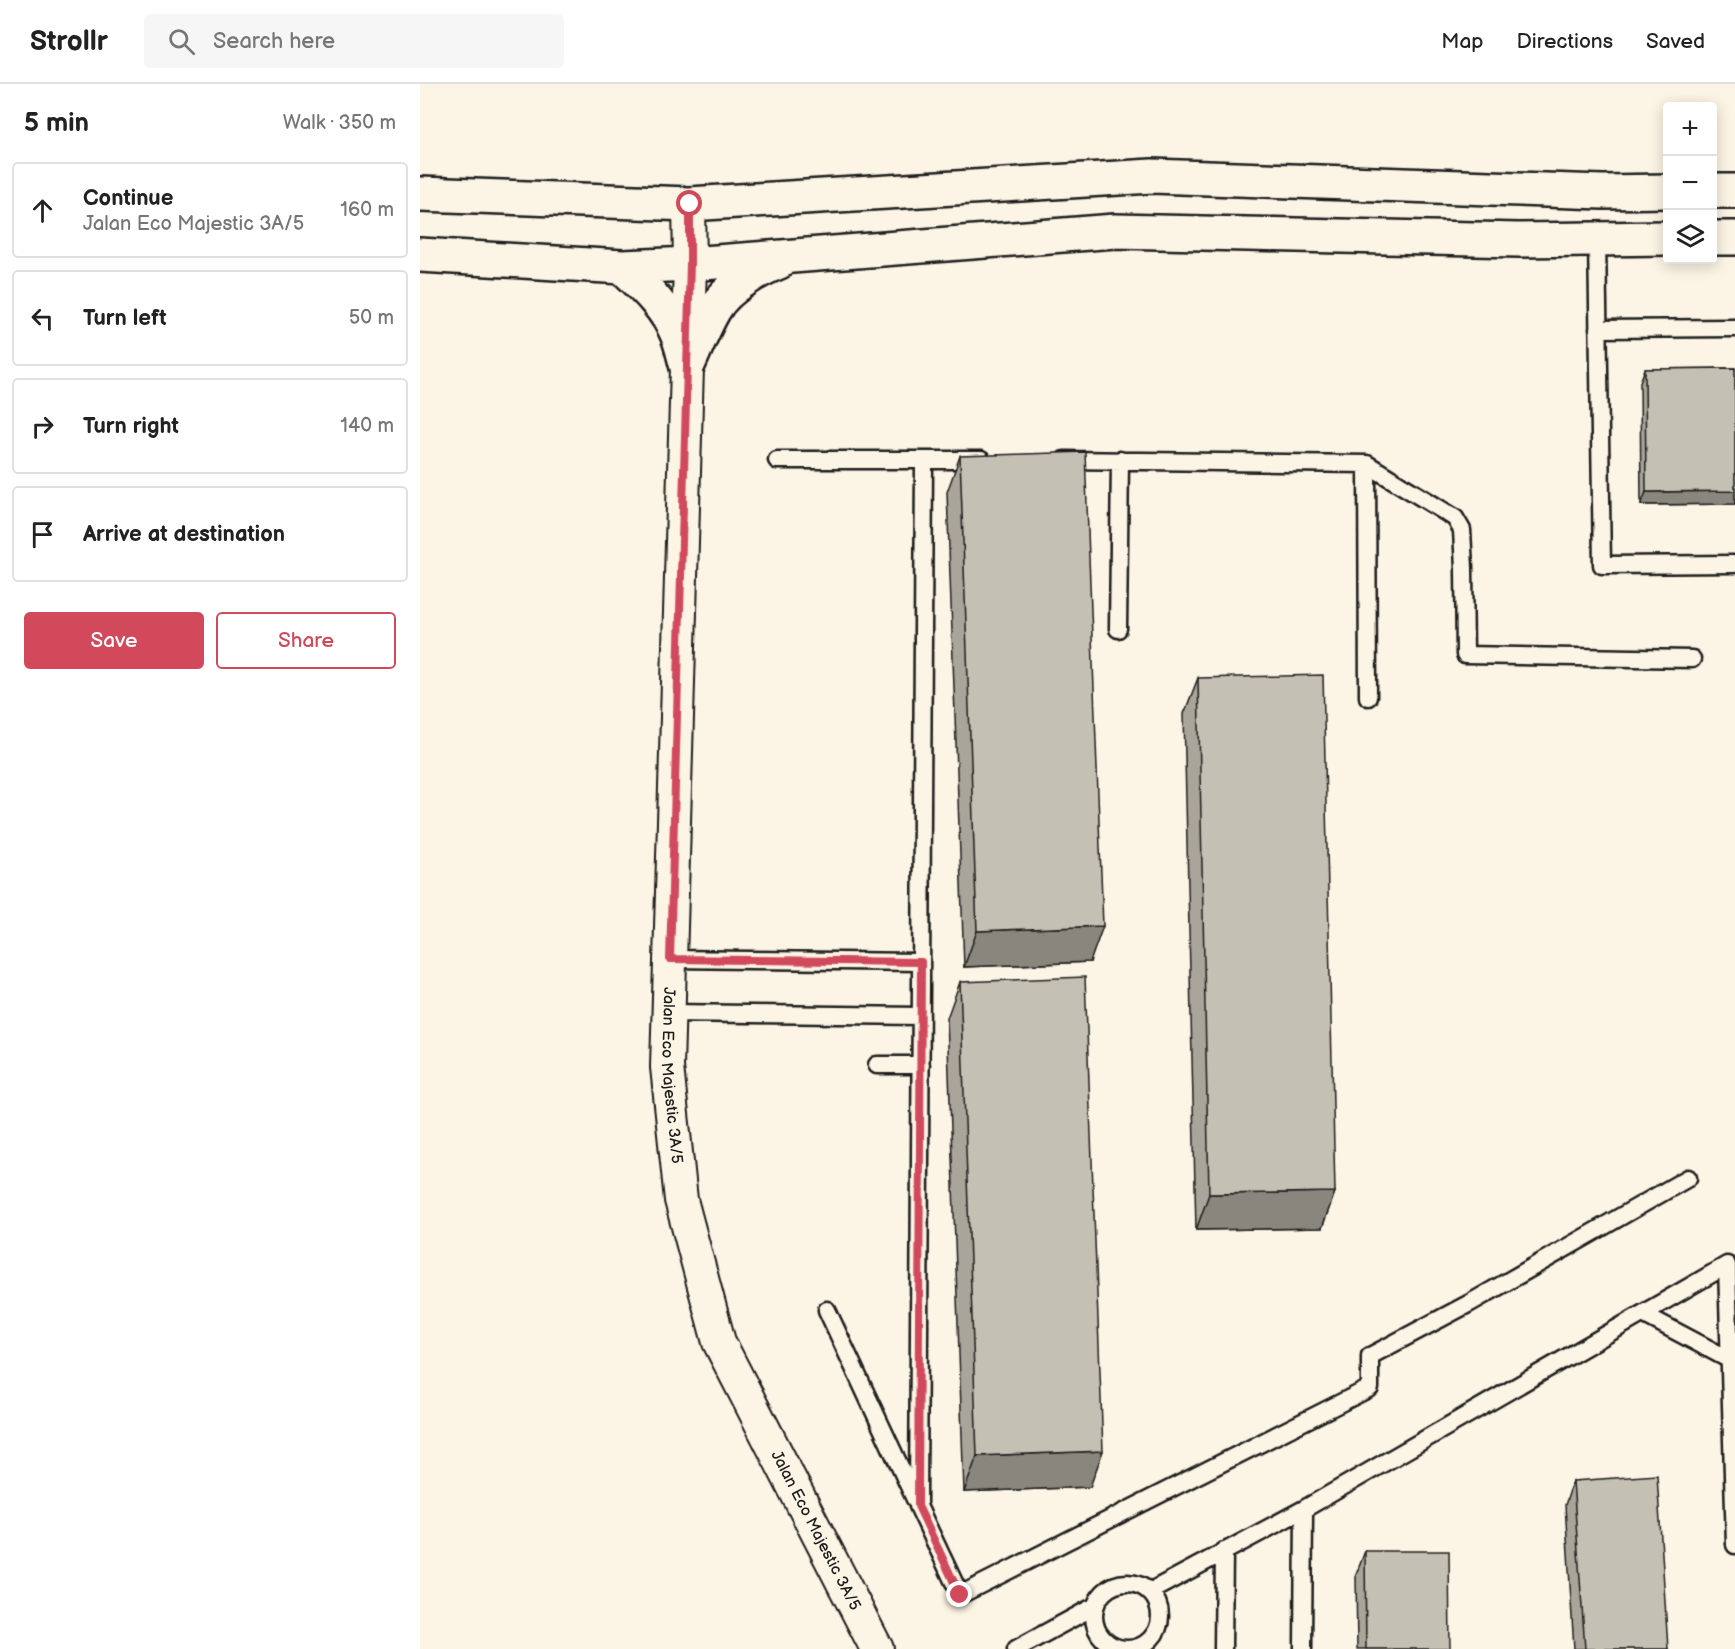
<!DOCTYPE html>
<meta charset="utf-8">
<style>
body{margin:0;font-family:"Balsamiq Sans",sans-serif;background:#f6f6f6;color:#222}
.controls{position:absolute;right:18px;top:18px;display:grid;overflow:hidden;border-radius:6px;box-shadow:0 3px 15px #0003}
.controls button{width:54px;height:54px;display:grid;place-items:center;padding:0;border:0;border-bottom:2px solid #e0e0e0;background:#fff;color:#222;font:30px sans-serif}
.stop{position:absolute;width:18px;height:18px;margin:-14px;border:4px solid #d1495b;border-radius:50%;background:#fff}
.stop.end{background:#d1495b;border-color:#fff;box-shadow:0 2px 6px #0008}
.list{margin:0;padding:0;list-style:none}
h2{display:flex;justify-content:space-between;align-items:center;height:78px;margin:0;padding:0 24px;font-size:26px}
h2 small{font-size:20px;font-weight:400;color:#767676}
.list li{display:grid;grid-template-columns:39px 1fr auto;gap:18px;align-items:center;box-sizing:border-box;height:96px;margin:0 12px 12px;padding:0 12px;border:2px solid #e0e0e0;border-radius:6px}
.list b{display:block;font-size:22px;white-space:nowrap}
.list p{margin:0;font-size:20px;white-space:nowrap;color:#767676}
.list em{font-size:20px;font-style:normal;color:#767676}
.actions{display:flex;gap:12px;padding:18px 24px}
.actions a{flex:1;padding:14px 0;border:2px solid #d1495b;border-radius:6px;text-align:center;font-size:21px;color:#d1495b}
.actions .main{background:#d1495b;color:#fff}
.icon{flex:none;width:33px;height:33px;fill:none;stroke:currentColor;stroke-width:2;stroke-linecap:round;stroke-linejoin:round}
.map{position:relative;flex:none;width:1315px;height:1565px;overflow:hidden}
header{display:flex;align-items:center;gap:36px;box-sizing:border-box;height:84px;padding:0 30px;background:#fff;border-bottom:2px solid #e0e0e0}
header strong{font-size:28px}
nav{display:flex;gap:33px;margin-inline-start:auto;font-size:21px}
.search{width:420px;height:54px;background:#f6f6f6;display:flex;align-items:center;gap:15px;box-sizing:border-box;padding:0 21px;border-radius:6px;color:#767676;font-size:22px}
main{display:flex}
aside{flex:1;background:#fff}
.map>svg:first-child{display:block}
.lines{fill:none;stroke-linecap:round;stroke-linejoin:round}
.lane-casing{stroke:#1c1c1c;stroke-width:21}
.street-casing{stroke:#1c1c1c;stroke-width:36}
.secondary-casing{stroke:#1c1c1c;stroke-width:38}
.lane{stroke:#fcf5e5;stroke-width:16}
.street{stroke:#fcf5e5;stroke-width:32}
.secondary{stroke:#fcf5e5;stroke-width:33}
.wall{fill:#a9a59a;stroke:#1c1c1c;stroke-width:1.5}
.shaded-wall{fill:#89867d;stroke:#1c1c1c;stroke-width:1.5}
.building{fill:#c4c0b3;stroke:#1c1c1c;stroke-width:1.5}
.route{stroke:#d1495b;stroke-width:8}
.labels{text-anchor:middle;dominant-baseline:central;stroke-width:6;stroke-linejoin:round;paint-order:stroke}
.street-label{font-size:16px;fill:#1c1c1c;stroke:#fcf5e5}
</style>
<header>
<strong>Strollr</strong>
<div class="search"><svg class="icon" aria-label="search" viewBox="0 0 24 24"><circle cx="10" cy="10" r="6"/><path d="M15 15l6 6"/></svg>Search here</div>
<nav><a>Map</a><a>Directions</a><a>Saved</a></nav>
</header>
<main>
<aside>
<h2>5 min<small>Walk · 350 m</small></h2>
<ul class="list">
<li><svg class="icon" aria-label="ahead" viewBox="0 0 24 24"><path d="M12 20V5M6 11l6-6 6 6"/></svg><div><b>Continue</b><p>Jalan Eco Majestic 3A/5</p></div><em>160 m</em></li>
<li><svg class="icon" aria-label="left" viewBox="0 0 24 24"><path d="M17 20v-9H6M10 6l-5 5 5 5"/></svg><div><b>Turn left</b></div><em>50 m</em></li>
<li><svg class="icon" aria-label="right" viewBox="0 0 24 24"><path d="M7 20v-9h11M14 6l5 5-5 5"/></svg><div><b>Turn right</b></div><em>140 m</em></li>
<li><svg class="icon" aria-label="arrive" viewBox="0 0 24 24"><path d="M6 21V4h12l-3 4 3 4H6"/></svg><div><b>Arrive at destination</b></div></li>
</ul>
<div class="actions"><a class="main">Save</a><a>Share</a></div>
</aside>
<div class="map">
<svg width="1315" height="1565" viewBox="0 0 1315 1565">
<rect width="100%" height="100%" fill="#fcf5e5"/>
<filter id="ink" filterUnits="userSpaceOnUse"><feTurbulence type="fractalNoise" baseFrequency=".0167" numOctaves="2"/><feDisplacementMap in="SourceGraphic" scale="12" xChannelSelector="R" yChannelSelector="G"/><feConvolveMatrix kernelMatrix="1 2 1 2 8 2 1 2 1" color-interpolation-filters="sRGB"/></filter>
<g filter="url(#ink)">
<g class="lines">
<defs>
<path id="lane" d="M1177,155L1182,481L1315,480
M1178,245L1315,244
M357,376H561
M504,376L498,1422L540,1511L950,1304V1272L1050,1219L1268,1094
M644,376L947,380L948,613
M947,380L1035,434L1042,446L1044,484L1045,571L1272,575
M698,545L700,376
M250,875L501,878
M248,929L501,932
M457,981H501
M407,1226L495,1415
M1223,1230L1310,1276
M674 1532a33 33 0 1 1 66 0a33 33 0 1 1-66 0Z
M729,1508L884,1425L1307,1181L1315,1461
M596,1565L675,1522
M803,1565L804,1467
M883,1565L884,1425"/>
<g id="street">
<path id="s1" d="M269,120L270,180L267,283L247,983L261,1116L299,1258L457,1565"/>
</g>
<path id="secondary" d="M1292,107H1315
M0,110L269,120L732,92L1183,108L1248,107
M1292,154H1315
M0,171L203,183L270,180L695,147L1099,156L1248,154
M203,183C224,203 247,224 258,252C262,262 264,273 267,283
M267,283C276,264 284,242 295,224C307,204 338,186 359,178"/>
</defs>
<use href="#lane" class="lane-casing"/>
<use href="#street" class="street-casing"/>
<use href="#secondary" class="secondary-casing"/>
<use href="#lane" class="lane"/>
<use href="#street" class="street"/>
<use href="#secondary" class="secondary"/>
</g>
<path class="wall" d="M1315,284V420L1221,421L1220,298L1225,285Z
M540,372L670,878L544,883L527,408Z
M778,594L915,1108L902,1144L776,1146L764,630Z
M540,898L670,1403L544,1408L527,934Z
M1153,1397L1248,1565H1154L1145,1421Z
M945,1467L1030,1565H937L936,1491Z"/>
<path class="shaded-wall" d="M1315,407V420L1221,421L1226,408Z
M683,842L670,878L544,883L557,847Z
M915,1108L902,1144L776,1146L789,1110Z
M683,1367L670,1403L544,1408L557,1372Z"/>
<path class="building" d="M1315,284V407L1226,408L1225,285Z
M665,368L683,842L557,847L540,372Z
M903,591L915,1108L789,1110L778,594Z
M665,893L683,1367L557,1372L540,898Z
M1237,1391L1248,1565H1165L1153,1397Z
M945,1467H1029L1030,1565H946Z"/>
</g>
<g class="lines" filter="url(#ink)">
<path class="route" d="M270,120V180L267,283L250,875L501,878L498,1422L540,1511"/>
</g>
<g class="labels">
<g class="street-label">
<text stroke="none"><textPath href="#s1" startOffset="872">Jalan Eco Majestic 3A/5</textPath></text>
<text stroke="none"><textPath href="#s1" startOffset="1356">Jalan Eco Majestic 3A/5</textPath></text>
</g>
</g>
</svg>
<div class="controls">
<button>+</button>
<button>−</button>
<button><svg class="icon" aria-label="layers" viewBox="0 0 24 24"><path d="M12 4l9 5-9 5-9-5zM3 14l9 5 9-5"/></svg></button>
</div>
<div class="stop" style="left:270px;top:120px"></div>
<div class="stop end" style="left:540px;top:1511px"></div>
</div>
</main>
